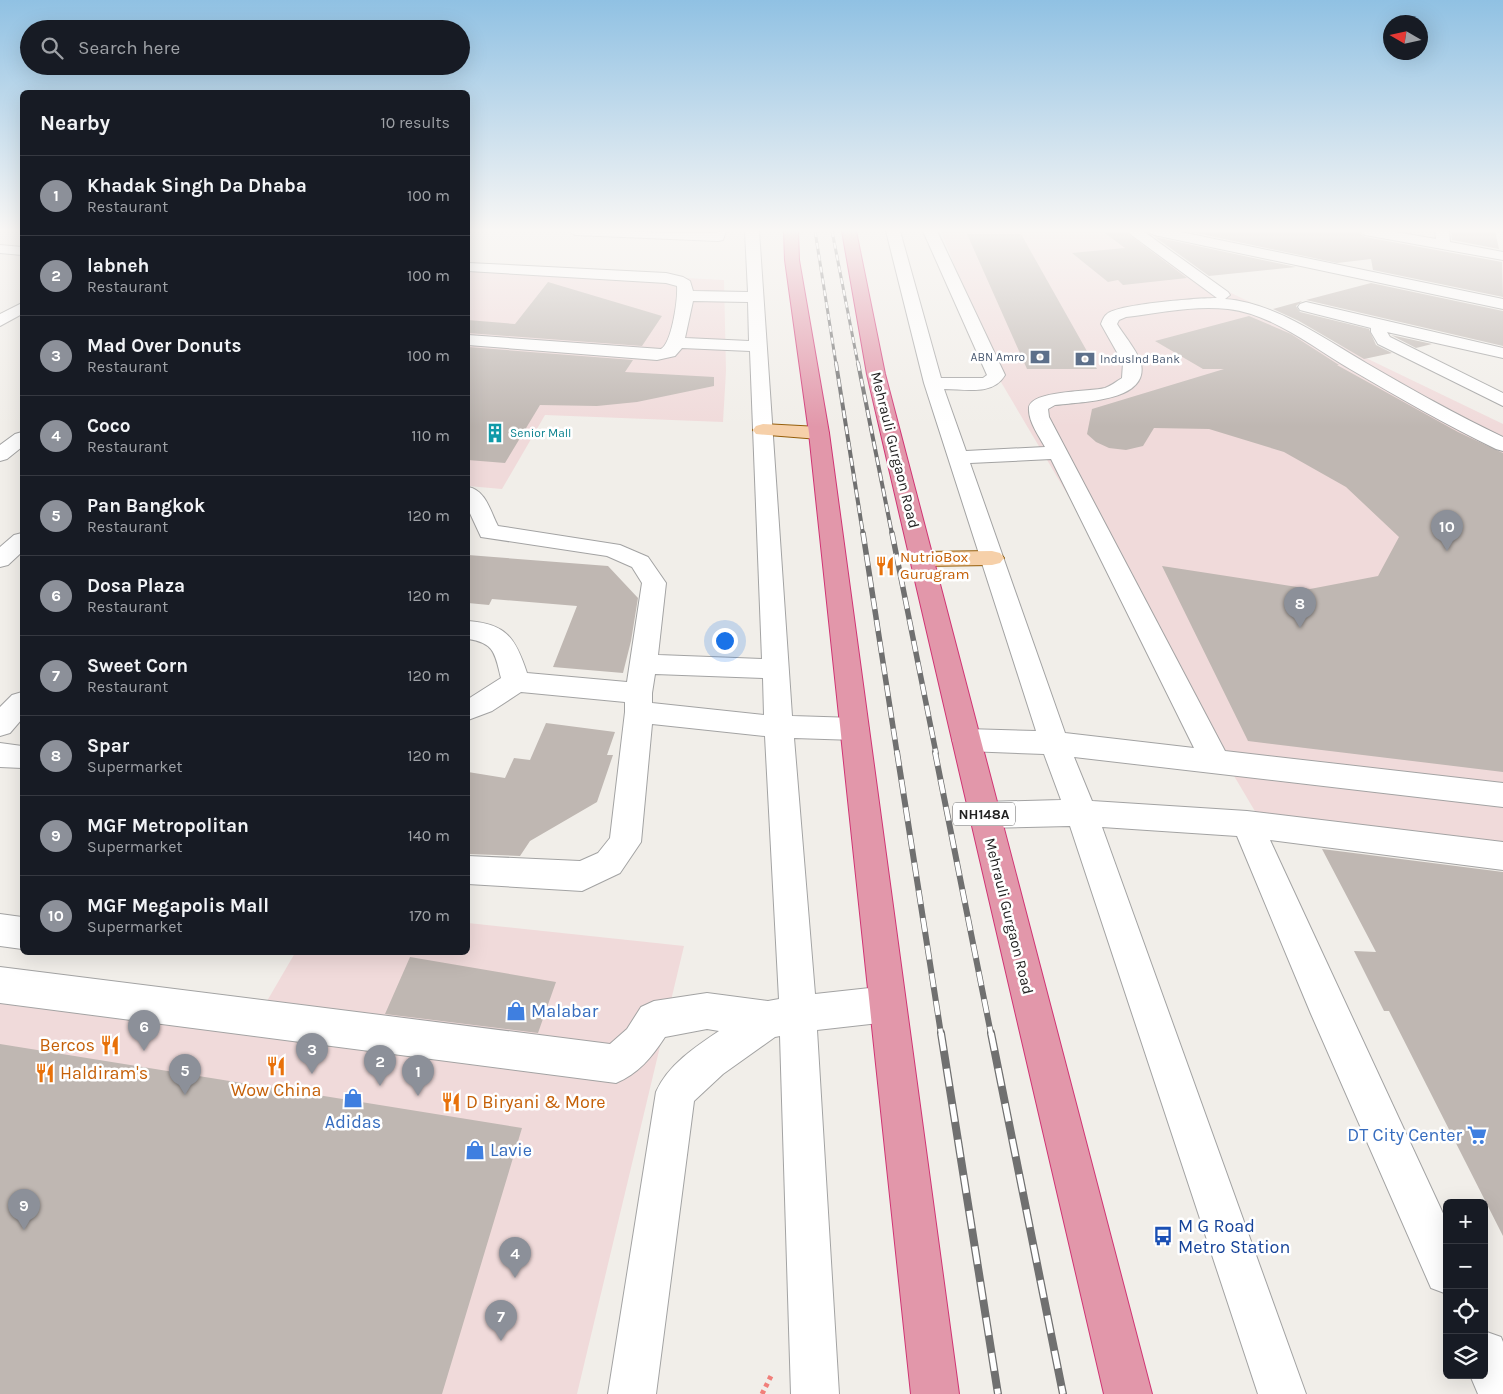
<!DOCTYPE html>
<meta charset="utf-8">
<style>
body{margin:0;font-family:Karla,sans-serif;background:#20242c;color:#f1f3f6}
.controls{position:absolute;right:15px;bottom:15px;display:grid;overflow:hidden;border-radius:8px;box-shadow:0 5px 20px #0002}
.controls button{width:45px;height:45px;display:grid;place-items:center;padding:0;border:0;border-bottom:1px solid #363941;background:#171b24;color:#f1f3f6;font:25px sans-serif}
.compass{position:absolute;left:1383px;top:15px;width:45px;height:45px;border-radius:50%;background:#171b24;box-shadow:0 5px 20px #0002;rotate:279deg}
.you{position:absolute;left:724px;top:640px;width:18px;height:18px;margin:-12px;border:4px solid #fff;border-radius:50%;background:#1a73e8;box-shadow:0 0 0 8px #1a73e833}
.badge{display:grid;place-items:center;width:32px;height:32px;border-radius:50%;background:#8c9099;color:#fff;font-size:16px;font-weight:700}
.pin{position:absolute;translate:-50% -41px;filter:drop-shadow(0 1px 2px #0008)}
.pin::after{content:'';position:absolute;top:26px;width:18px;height:15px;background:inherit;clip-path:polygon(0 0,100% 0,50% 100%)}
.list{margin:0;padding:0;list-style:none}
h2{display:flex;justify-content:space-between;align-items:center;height:65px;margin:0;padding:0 20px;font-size:21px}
h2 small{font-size:16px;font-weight:400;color:#9ea1a6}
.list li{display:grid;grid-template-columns:32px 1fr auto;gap:15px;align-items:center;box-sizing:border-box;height:80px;padding:0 20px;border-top:1px solid #363941}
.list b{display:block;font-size:19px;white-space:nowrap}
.list p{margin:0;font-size:16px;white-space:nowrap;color:#9ea1a6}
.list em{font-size:16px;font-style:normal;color:#9ea1a6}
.icon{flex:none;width:28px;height:28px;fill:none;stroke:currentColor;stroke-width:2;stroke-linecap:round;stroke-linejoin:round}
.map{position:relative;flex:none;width:1503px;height:1394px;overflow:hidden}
.search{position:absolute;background:#171b24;box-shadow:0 5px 20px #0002;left:20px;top:20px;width:450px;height:55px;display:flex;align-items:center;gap:12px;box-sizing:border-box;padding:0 18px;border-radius:28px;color:#9ea1a6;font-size:19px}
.panel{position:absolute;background:#171b24;box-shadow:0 5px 20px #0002;left:20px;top:90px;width:450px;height:865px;border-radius:8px}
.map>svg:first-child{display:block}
.commercial{fill:#f0dada}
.building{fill:#bfb7b2}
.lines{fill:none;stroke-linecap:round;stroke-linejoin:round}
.minor-casing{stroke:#a3a3a3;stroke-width:2}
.major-casing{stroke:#955e0a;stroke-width:2}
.highway-casing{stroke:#d03574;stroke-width:2}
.path{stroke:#f17f7a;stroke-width:5;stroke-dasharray:4 4;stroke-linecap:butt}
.minor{fill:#fff;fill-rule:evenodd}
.major{fill:#f6d0a9;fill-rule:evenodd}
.highway{fill:#e297aa;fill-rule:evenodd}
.rail-far4-casing{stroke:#707070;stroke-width:3}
.rail-far3-casing{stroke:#707070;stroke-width:4}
.rail-far2-casing{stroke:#707070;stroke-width:5.5}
.rail-far1-casing{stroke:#707070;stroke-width:6}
.rail-casing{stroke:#707070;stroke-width:8}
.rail-far4{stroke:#fff;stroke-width:2;stroke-dasharray:6;stroke-linecap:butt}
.rail-far3{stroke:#fff;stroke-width:2.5;stroke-dasharray:8;stroke-linecap:butt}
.rail-far2{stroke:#fff;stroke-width:4;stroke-dasharray:11;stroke-linecap:butt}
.rail-far1{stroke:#fff;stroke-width:4.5;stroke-dasharray:14;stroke-linecap:butt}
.rail{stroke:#fff;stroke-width:5.5;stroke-dasharray:18;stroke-linecap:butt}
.labels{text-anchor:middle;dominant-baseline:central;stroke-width:5;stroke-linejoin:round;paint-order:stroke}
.far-service-label{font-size:12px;fill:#4e5e75;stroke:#fff;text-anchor:end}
.far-culture-label{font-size:12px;fill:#0d838f;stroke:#fff;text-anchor:start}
.shield{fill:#fff;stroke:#646464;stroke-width:1}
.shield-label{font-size:14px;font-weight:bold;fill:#222}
.street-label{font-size:15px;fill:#222;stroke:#fff}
.food-label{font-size:15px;fill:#c56008;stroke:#fff;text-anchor:start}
.near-shop-label{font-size:18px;fill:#366cbe;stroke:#fff;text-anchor:start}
.near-food-label{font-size:18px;fill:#c56008;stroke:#fff;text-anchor:start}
.near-transit-label{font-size:18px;fill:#164399;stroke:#fff;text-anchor:start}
</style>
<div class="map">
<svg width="1503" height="1394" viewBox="0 0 1503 1394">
<rect width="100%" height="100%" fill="#f1eee9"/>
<path class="commercial" d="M941,231H1130L1227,291L1503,424V847L1256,813L998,377Z
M468,267L724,280L726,371L723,422L545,415L502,489L468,486Z
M468,923L684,946L577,1394H0V968L267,1001L295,953L468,952Z"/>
<path class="building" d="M1102,231H1124L1187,278L1123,285L1118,280L1108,282L1072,253L1125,248Z
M1187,231H1356L1365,237L1502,262L1503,297L1373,270L1371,259L1337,263Z
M1451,231H1495L1499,249L1452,240Z
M967,234H1021L1097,369H1027Z
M1155,237L1296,267L1209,276Z
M548,282L662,316L642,346L468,333V320L515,324Z
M1371,283L1503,311V346L1306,300Z
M1302,301L1296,306L1300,312L1369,329L1376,345L1392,353L1364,359L1299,321L1273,309Z
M1249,316L1291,334L1339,365H1337L1458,432L1503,453V772L1248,741L1162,566L1310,589L1378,576L1399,537L1346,487L1284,452L1209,429L1154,428L1143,446L1126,450L1109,448L1096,442L1087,434L1092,409L1224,369H1203L1155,341Z
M1391,335L1432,344L1416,348Z
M468,347L633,360L625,372L714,377V386L637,402L597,406L540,405L505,463L468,460Z
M468,555L608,566L638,598L631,641L623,673L553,667L577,606L492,599L489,605L468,603Z
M546,723L615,732L607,755H613L597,802L530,841L520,856L468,854V772L505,778L514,758L530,760Z
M1322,849L1503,872V1236L1389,1011H1384L1354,951L1376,952Z
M410,957L556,982L538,1033L385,1014Z
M0,1044L522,1128L442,1394H0Z"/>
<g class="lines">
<defs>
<path id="minor" d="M568,231L712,233L726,231L723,240L718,241L575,235Z
M745,231H759L792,716L855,718L865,721L869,729L865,737L855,740L794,738L815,994L888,986L901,991L906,1004L901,1017L888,1022L817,1030L839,1394H791L780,1036L775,1037L723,1074L694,1101L656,1394H608L656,1092C668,1065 695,1047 719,1031L707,1029L665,1037C652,1057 638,1074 616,1083L0,1003V967L610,1044L627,1029L641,1007L654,1001L707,993L768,1001L779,999L765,736L652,724L641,842L620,873L582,891L468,884V856L580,861L598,853L610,838L625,712V702L521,692L492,711L468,720V699L501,678C495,654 495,643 468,639V621C506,624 515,637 527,673L627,682L642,583L632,567L607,556L481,537L468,509V487C486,490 490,511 498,526L620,545L648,557L666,583L658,655L762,659L750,351L682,348L675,356L657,360L468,345V335L661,349C672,343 678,299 677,286L666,283L468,271V263L666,273L683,277L690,281L693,291L748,292ZM693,301L748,302L749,341L685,338ZM655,674L763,678L764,715L652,703V693Z
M886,231H900L941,378H983L987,375L923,231H937L1005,375C993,396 965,389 944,389L966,451L1045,447C1039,436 1028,421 1029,408C1030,390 1091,392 1105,388C1111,386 1117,381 1122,378L1123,363L1101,324C1102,321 1104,316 1107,314C1118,304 1199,298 1217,298L1126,231H1143L1228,292L1230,295L1225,299C1276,303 1323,338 1366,363C1411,389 1456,415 1503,437V451L1496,449C1446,425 1398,397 1350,369C1313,347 1272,314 1228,309C1194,305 1160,313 1126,317L1119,320L1117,324C1123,334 1139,353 1141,364C1149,402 1080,402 1055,405L1048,409L1049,417L1225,751L1503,783V807L1074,757L1092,801L1247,811L1503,842V870L1270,840L1447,1222V1294L1431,1288L1311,1014L1237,836L1102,827L1306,1394H1258L1070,826L984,828L973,824L969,815L973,806L984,802L1061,800L1044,754L966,751L956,748L952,740L956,732L966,729L1036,731L924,383ZM1051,459L1194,748L1065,733L970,463Z
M1147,231H1176L1503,299V309L1154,235Z
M1358,231H1390L1436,239L1435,231H1449L1450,242L1503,252V260L1365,235Z
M0,245L22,247V255L0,253Z
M1306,302L1503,348V358L1387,332L1390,337L1503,393V406L1378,344L1371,332V328L1300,310L1298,307L1300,304Z
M22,303V314L0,326V314Z
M22,432V447L7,459L0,461V445L15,434Z
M22,533V552L8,565L0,567V547L14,535Z
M22,692V719L10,733L0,736V707L12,695Z
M0,743L22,746V768L0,767Z
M0,914L22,917V949L0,946Z
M1484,1331L1501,1337L1503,1342V1394H1478L1470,1375H1484Z"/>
<path id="major" d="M763,424L819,427L826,429L829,433L826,437L819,439L756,434L753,430L756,426Z
M992,551L1000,553L1004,558L1000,563L992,565L922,566L914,564L910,559L914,554L922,552Z"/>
<path id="highway" d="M784,231H798L799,260L829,433L959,1394H911L809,433L785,260Z
M842,231H856L885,374L1152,1394H1104L867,374Z"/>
</defs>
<use href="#minor" class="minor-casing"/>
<use href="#major" class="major-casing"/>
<use href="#highway" class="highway-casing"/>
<path class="path" d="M762,1394L772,1374"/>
<use href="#minor" class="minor"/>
<use href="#major" class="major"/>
<use href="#highway" class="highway"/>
<defs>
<path id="rail-far4" d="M815,231L836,364
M832,231L858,364"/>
<path id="rail-far3" d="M836,363L863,534
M858,363L892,534"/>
<path id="rail-far2" d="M863,533L897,753
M892,533L936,753"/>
<path id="rail-far1" d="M897,752L941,1034
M935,752L991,1034"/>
<path id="rail" d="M941,1033L998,1394
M991,1033L1063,1394"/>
</defs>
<use href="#rail-far4" class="rail-far4-casing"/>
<use href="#rail-far3" class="rail-far3-casing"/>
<use href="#rail-far2" class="rail-far2-casing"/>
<use href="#rail-far1" class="rail-far1-casing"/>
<use href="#rail" class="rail-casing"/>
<use href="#rail-far4" class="rail-far4"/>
<use href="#rail-far3" class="rail-far3"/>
<use href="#rail-far2" class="rail-far2"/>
<use href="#rail-far1" class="rail-far1"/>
<use href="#rail" class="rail"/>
</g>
<linearGradient id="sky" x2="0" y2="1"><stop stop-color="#90c1e3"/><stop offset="0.54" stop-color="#f9f7f5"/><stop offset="1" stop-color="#f9f7f5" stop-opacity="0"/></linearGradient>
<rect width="1503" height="427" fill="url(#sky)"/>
<defs>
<symbol id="bank-bare" viewBox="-9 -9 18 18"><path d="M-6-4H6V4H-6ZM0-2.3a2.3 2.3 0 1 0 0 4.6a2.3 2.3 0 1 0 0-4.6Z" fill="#5c6f8a" stroke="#fff" stroke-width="2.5" paint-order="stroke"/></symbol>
<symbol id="building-bare" viewBox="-9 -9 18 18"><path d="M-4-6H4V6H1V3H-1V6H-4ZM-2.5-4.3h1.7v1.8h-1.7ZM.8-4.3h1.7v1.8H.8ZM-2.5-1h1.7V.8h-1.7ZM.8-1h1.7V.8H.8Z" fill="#0f9aa8" stroke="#fff" stroke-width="2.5" paint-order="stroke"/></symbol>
<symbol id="restaurant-bare" viewBox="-9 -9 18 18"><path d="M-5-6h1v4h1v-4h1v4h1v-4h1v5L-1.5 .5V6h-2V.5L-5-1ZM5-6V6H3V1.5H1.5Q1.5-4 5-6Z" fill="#e8710a" stroke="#fff" stroke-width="2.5" paint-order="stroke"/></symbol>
<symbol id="shop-bare" viewBox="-9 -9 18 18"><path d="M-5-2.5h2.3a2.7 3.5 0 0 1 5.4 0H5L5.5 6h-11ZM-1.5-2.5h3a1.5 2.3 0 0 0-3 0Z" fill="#3f7fe0" stroke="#fff" stroke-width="2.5" paint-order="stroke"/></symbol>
<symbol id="supermarket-bare" viewBox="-9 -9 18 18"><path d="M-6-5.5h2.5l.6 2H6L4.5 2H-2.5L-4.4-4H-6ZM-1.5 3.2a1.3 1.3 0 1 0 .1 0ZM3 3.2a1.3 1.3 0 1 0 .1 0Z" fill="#3f7fe0" stroke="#fff" stroke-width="2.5" paint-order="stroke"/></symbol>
<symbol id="bus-bare" viewBox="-9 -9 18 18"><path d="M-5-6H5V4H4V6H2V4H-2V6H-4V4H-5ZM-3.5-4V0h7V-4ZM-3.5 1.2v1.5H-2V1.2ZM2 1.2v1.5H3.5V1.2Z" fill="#1a4fb4" stroke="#fff" stroke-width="2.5" paint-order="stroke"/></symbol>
</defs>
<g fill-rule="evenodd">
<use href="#bank-bare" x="1026" y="343" width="28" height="28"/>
<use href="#bank-bare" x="1071" y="345" width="28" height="28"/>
<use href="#building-bare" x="481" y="419" width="28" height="28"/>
<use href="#restaurant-bare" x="871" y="552" width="28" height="28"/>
<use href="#shop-bare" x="502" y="997" width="28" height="28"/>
<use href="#restaurant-bare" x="96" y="1031" width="28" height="28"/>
<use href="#restaurant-bare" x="262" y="1052" width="28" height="28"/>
<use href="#restaurant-bare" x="31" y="1059" width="28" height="28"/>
<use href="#shop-bare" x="339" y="1084" width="28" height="28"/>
<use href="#restaurant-bare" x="437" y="1088" width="28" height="28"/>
<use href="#supermarket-bare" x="1463" y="1121" width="28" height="28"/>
<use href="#shop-bare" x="461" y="1136" width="28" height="28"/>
<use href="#bus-bare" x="1149" y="1222" width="28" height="28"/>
</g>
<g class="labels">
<g class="far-service-label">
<text x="1025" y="357">ABN Amro</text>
<text x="1100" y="359" text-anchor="start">IndusInd Bank</text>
</g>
<g class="far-culture-label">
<text x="510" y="433">Senior Mall</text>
</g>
<rect class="shield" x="953" y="802.5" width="62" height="23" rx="4"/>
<g class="shield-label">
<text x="984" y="814">NH148A</text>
</g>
<g class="street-label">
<text transform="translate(895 450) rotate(76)">Mehrauli Gurgaon Road</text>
<text transform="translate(1009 916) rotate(76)">Mehrauli Gurgaon Road</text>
</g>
<g class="food-label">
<text x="900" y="557">NutrioBox<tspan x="900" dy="17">Gurugram</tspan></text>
</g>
<g class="near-shop-label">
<text x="531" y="1011">Malabar</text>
<text x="353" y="1122" text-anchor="middle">Adidas</text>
<text x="1462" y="1135" text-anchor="end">DT City Center</text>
<text x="490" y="1150">Lavie</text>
</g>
<g class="near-food-label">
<text x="95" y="1045" text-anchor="end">Bercos</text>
<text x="60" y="1073">Haldiram's</text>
<text x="276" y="1090" text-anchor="middle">Wow China</text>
<text x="466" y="1102">D Biryani &amp; More</text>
</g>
<g class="near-transit-label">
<text x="1178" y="1226">M G Road<tspan x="1178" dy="21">Metro Station</tspan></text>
</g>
</g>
</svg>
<div class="controls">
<button>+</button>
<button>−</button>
<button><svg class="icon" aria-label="locate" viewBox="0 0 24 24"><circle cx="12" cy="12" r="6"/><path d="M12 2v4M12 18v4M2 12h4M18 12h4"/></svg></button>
<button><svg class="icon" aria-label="layers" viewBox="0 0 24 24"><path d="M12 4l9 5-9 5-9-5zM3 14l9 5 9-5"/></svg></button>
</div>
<svg class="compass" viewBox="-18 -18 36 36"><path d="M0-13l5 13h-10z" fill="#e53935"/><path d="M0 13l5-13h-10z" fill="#9ea1a6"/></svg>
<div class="you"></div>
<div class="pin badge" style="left:418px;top:1096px">1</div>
<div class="pin badge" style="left:380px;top:1086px">2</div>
<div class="pin badge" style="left:312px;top:1074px">3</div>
<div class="pin badge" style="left:515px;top:1278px">4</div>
<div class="pin badge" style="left:185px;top:1095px">5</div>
<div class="pin badge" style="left:144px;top:1051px">6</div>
<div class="pin badge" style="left:501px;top:1341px">7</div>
<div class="pin badge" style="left:1300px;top:628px">8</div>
<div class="pin badge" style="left:24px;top:1230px">9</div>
<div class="pin badge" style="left:1447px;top:551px">10</div>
<div class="search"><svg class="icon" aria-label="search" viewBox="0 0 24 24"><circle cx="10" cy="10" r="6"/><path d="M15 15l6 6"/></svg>Search here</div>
<section class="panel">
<h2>Nearby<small>10 results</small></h2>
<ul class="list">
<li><span class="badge">1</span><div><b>Khadak Singh Da Dhaba</b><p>Restaurant</p></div><em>100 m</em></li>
<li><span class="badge">2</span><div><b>labneh</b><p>Restaurant</p></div><em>100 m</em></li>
<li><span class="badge">3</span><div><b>Mad Over Donuts</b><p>Restaurant</p></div><em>100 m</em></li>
<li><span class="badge">4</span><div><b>Coco</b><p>Restaurant</p></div><em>110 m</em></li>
<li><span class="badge">5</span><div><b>Pan Bangkok</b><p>Restaurant</p></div><em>120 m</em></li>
<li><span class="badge">6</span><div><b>Dosa Plaza</b><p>Restaurant</p></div><em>120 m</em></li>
<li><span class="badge">7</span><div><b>Sweet Corn</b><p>Restaurant</p></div><em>120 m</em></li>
<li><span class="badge">8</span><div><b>Spar</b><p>Supermarket</p></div><em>120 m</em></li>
<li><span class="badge">9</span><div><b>MGF Metropolitan</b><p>Supermarket</p></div><em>140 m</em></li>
<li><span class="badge">10</span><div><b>MGF Megapolis Mall</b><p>Supermarket</p></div><em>170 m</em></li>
</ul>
</section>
</div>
